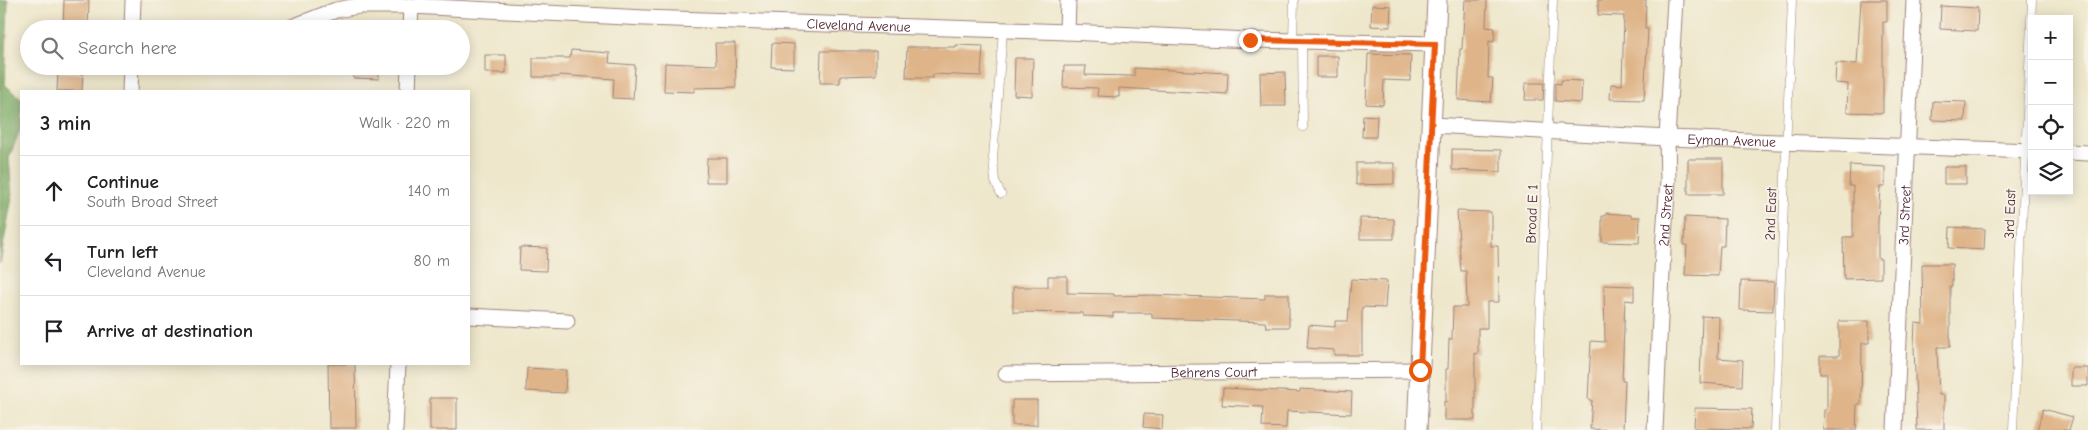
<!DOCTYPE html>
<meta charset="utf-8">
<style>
body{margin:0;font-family:"Comic Neue",sans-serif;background:#f6f6f6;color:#202124}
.controls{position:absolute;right:15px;top:15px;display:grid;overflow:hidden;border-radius:0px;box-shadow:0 2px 12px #0003}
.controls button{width:45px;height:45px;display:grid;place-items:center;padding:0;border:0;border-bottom:1px solid #e0e0e0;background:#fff;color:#202124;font:25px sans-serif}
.stop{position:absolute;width:15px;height:15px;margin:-11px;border:4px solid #ea580c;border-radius:50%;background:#fff}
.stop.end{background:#ea580c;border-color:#fff;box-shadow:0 1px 5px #0008}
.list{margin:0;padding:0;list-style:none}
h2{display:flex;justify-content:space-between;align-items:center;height:65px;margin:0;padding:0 20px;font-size:21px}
h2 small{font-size:16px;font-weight:400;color:#757577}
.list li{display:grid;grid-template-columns:32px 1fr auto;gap:15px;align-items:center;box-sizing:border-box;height:70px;padding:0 20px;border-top:1px solid #e0e0e0}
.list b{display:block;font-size:19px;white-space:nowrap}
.list p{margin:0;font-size:16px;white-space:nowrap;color:#757577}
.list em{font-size:16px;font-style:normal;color:#757577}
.icon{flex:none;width:28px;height:28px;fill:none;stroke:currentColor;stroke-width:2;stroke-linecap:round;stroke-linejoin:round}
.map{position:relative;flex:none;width:2088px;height:430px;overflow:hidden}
.search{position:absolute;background:#fff;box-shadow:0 2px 12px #0003;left:20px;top:20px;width:450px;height:55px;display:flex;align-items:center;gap:12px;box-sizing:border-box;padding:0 18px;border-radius:28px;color:#757577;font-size:19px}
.panel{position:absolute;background:#fff;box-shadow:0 2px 12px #0003;left:20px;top:90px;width:450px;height:275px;border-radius:0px}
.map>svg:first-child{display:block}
.forest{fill:#7aa962;stroke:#626446}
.building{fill:#dfb488}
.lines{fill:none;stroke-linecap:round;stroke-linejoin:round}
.service-casing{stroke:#9c837b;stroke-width:9}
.minor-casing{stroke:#9c837b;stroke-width:17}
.tertiary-casing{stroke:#9c837b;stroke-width:21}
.service{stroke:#fff;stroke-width:8}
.minor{stroke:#fff;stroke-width:15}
.tertiary{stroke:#fff;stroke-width:19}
.route{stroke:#ea580c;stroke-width:6}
.labels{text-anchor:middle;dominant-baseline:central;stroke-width:4;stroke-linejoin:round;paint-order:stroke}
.street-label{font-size:14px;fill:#4a1f2b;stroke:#f7f3e8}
</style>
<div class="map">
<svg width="2088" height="430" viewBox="0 0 2088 430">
<rect width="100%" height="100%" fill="#f7f3e8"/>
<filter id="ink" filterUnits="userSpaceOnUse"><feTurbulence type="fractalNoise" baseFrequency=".02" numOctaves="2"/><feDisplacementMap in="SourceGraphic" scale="10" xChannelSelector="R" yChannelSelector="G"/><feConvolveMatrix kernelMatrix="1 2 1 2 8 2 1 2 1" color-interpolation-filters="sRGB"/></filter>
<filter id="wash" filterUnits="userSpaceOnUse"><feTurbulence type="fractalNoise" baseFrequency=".0096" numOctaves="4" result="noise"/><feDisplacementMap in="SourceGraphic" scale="20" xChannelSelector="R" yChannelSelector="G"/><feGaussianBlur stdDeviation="1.12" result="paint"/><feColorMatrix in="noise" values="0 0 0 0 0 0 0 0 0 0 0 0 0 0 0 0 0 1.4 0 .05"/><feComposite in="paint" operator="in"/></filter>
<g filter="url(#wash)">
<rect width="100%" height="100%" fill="#eee7cb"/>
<path class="forest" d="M0,0H8L5,85L21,98V127L9,158L12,197L0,263Z"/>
<g id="blocks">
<path class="building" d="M64,0H89L88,29H63Z
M1465,0H1487L1486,27L1495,28L1494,42L1489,41L1488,78H1493L1491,102L1458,100L1460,49H1462Z
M1598,0H1646L1645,29H1648L1644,100L1610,99L1611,84L1622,85L1624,16L1598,15Z
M1861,0H1887V22H1883V113L1847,112L1848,84L1835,83L1836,63L1857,64Z
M1372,5L1391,6L1390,27L1371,26Z
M1941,6L1978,8L1977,31L1940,29Z
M715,43H735L736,87L694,88V92L664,91L665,63L716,65Z
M772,43L794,44V68L771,67Z
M956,45L983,46L981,76L933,74V78H906L907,47H956Z
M571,50L610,53L609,63L635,65L633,99L613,98L614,79L559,75V77H533V58H570Z
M821,51H876V75L840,76V83H820Z
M1368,54L1411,55L1410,81L1384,80L1383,105L1366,104Z
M485,55H506V73H485Z
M1316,56H1338V77H1316Z
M1015,58H1033L1032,96L1014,95Z
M353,66H379V79L353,78Z
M1064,66H1086L1085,75L1134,76V68L1228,73L1227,94L1119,88V97L1097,96L1098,88L1063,87Z
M58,72L83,74L82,91H57Z
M1285,72L1286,106H1261L1260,73Z
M1561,80L1582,81L1581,103L1555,101V83L1561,84Z
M1526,83H1544L1543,100H1525Z
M1933,101L1966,102L1965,121L1932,120Z
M1363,115L1377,116L1376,137H1362Z
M1452,149L1501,150V172L1452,170Z
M707,158H727V182H706Z
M1688,159H1723V194H1688Z
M1356,163H1394V184L1356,185Z
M1850,165L1885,167V187H1880L1878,221V259H1881V278L1844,279L1843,237H1853V186H1849Z
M1944,167H1966V184H1944Z
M1457,211L1491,212V246H1498L1499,302H1487V328H1478V354L1475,353V420H1444V401L1446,402V369H1448L1449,339H1452L1453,307H1467L1466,271H1461Z
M1606,213L1631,215V217H1640L1639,243L1602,242V216H1606Z
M1685,217L1725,219L1724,246H1720L1718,276L1685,275L1687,245H1684Z
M1360,218L1394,219V239H1360Z
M1950,227L1985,229L1984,250L1949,248Z
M520,247L547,248L546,271L519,270Z
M1922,264H1952V286H1950V347H1937L1939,395H1944V430H1917L1914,345L1915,323L1923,324Z
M1048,276H1067V293L1114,294V296L1153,295L1265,299V294H1289V327H1266L1265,322L1152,318V313H1113V317L1083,316V313L1013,312V287H1048Z
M1351,279L1387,281L1385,308L1362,307V355H1334V350L1307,348L1309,325L1335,327V321H1348Z
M1741,281L1774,282L1773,311L1740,310Z
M1604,285L1634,286V301L1625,300L1622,381H1625L1623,430L1590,429L1592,400H1588L1591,341L1605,342Z
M1702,316L1719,317L1718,358L1743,360L1742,386L1700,383Z
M1839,321H1869V343H1862L1861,404H1857L1856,430H1823L1824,410H1827V374H1820V356H1839Z
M328,364H355L356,428H329Z
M527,368L566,370L565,393L526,391Z
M2071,368H2088V386H2071Z
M1223,388L1300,392V389L1352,392L1351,414L1287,411L1286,428L1262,427L1263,407L1222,405Z
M430,398H457V430H430Z
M1012,400H1037V425H1012Z
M1695,408L1752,409L1751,429L1694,428Z
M2043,409L2073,417L2069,430H2037Z
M1144,414L1163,415L1162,429L1143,427Z"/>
</g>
</g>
<g filter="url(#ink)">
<use href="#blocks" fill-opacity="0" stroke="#9c837b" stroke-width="1"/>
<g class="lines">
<defs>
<path id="service" d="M1293,41L1294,0
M1302,41L1303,127
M1001,194L995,181L993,158L1003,30
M1536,430L1553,0
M1775,430L1792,0
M2013,430L2032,0"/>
<g id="minor">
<path d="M132,29L133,0"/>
<path id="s1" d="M287,29L336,10L359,6H411L645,18L1067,32L1250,40L1435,44"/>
<path d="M410,29L411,6"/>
<path d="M1067,32L1068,0"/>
<path d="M130,91L131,66"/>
<path d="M408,91L409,66"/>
<path id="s2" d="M1432,125L1667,138L2032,151"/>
<path d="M2069,152L2088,153"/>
<path d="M469,316L567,321"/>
<path id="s3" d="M1006,374L1420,370"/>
<path d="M395,430L398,364"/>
<path id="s4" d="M1655,430L1663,250L1668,180L1667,138L1675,0"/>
<path id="s5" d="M1895,430L1914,0"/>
</g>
<path id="tertiary" d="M1417,430L1437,0"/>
</defs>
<use href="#service" class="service-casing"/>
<use href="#minor" class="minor-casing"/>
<use href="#tertiary" class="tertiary-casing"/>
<use href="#service" class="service"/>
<use href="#minor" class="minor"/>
<use href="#tertiary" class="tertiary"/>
</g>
</g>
<g class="lines" filter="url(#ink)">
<path class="route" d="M1250,40L1435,44L1420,370"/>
</g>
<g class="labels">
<g class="street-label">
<text stroke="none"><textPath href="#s1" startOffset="576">Cleveland Avenue</textPath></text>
<text stroke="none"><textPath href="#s2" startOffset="300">Eyman Avenue</textPath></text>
<text transform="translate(1532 214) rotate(-88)">Broad E 1</text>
<text transform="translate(1771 214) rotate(-88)">2nd East</text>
<text transform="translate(2010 214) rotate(-88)">3rd East</text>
<text stroke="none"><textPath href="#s4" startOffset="215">2nd Street</textPath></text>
<text stroke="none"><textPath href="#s5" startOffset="215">3rd Street</textPath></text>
<text stroke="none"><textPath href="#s3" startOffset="208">Behrens Court</textPath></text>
</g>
</g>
</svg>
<div class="controls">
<button>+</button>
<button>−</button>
<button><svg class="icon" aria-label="locate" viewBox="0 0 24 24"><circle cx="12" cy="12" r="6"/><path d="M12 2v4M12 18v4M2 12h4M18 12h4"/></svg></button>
<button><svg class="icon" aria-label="layers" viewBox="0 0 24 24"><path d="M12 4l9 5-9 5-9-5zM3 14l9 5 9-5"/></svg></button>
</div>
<div class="stop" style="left:1420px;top:370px"></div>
<div class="stop end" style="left:1250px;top:40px"></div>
<div class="search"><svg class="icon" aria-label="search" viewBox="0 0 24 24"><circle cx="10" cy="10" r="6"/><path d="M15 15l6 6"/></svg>Search here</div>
<section class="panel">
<h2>3 min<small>Walk · 220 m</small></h2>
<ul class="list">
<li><svg class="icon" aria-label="ahead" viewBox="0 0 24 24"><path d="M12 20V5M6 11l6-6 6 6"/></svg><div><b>Continue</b><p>South Broad Street</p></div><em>140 m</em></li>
<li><svg class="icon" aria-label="left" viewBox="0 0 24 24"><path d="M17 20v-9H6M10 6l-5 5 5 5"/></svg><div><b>Turn left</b><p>Cleveland Avenue</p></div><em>80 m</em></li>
<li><svg class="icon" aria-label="arrive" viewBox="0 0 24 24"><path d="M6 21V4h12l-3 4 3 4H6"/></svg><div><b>Arrive at destination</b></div></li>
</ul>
</section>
</div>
